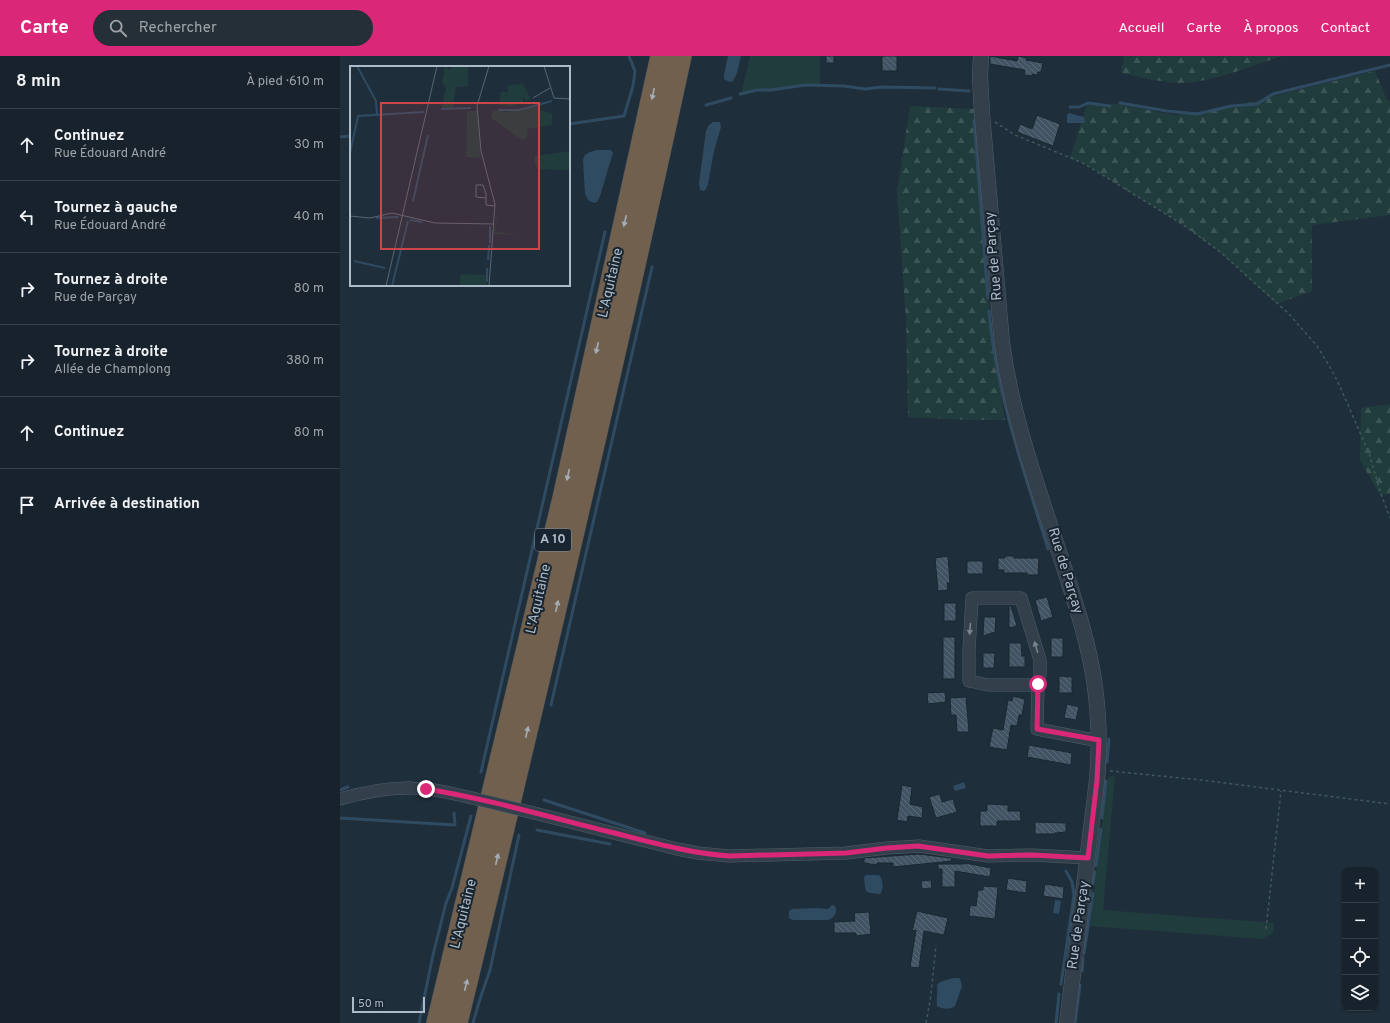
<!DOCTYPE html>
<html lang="fr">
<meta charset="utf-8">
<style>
body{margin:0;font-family:Overpass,sans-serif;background:#242f38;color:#f1f3f6}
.controls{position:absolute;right:12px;bottom:12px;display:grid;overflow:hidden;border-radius:8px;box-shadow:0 1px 3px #0004}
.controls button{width:36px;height:36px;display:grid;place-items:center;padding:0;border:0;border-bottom:1px solid #363f48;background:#17222c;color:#f1f3f6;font:20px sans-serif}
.scale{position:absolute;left:12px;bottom:10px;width:73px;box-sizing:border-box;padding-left:4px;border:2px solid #adbbc8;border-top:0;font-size:11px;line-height:14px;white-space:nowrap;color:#adbbc8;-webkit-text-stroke:3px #182530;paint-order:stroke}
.stop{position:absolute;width:12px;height:12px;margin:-9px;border:3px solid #db2777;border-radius:50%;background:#fff}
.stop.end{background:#db2777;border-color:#fff;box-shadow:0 1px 4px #0008}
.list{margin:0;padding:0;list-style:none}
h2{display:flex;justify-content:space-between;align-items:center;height:52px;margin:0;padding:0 16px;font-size:17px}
h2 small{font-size:13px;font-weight:400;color:#9ea4a9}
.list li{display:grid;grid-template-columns:26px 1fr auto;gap:12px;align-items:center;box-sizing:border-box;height:72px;padding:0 16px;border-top:1px solid #363f48}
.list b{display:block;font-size:15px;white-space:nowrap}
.list p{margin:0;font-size:13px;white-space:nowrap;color:#9ea4a9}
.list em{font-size:13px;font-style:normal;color:#9ea4a9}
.icon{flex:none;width:22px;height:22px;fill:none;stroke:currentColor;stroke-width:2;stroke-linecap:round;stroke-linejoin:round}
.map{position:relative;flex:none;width:1050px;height:967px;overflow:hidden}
header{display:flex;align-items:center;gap:24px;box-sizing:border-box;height:56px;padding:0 20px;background:#db2777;color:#fff}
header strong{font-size:19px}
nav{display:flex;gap:22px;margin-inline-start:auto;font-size:14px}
.search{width:280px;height:36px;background:#242f38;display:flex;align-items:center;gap:10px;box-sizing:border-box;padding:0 14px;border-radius:22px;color:#9ea4a9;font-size:15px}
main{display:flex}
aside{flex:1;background:#17222c}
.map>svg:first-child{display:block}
.green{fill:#213c3c}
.forest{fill:url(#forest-firs)}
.water{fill:#2f4b62}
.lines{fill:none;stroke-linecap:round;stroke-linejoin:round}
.stream{stroke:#2f4b62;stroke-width:3}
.building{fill:url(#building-back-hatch);stroke:#1a2732}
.minor-casing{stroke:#505e69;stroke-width:13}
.tertiary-casing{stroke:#505e69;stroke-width:16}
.motorway-casing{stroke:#3d4b56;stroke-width:22}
.path{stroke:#3f5959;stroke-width:1.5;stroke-dasharray:3 3;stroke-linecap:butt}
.minor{stroke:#33404b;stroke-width:12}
.tertiary{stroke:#33404b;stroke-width:15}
.motorway{stroke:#72604f;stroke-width:21}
.minor-bridge-casing{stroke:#505e69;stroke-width:13;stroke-linecap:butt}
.minor-bridge{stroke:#33404b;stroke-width:12}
.oneway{fill:#a4adb6}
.oneway2{fill:#768490}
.route{stroke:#db2777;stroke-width:5}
.labels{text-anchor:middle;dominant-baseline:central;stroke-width:4;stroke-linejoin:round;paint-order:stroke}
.shield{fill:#182530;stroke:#808e9a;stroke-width:1}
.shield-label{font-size:13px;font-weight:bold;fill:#adbbc8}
.street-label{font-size:14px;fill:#adbbc8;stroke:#182530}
.inset-river{fill:none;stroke:#2f4b62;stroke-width:2}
.inset-road{fill:none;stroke:#586673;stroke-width:1}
.view{fill:#ce4548;fill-opacity:0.15;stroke:#ce4548;stroke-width:2}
.inset-edge{fill:none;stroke:#adbbc8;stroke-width:2}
</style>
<header>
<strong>Carte</strong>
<div class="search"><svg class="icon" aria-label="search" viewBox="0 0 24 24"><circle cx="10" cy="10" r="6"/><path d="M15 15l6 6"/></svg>Rechercher</div>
<nav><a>Accueil</a><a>Carte</a><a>À propos</a><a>Contact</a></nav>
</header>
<main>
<aside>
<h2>8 min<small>À pied · 610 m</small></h2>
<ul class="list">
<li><svg class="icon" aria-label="ahead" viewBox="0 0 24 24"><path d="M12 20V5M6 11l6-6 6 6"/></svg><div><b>Continuez</b><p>Rue Édouard André</p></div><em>30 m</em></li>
<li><svg class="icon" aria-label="left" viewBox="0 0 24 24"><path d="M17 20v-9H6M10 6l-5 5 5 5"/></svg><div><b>Tournez à gauche</b><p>Rue Édouard André</p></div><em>40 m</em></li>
<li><svg class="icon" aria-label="right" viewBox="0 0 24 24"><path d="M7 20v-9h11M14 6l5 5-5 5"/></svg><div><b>Tournez à droite</b><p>Rue de Parçay</p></div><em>80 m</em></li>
<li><svg class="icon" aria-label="right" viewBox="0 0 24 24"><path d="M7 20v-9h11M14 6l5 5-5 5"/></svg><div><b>Tournez à droite</b><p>Allée de Champlong</p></div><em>380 m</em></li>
<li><svg class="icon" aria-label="ahead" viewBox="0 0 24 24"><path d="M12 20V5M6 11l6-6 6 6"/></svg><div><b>Continuez</b></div><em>80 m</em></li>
<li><svg class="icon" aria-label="arrive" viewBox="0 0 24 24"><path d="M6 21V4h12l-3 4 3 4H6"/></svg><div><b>Arrivée à destination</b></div></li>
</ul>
</aside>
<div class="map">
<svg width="1050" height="967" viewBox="0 0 1050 967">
<defs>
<pattern id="forest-firs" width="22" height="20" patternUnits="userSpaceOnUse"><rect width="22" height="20" fill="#213c3c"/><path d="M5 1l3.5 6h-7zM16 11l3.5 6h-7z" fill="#3f5657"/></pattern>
<pattern id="building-back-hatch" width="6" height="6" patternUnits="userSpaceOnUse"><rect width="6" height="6" fill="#425463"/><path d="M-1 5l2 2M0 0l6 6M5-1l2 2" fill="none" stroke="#5b6b78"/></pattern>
</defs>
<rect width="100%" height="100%" fill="#1f2e3b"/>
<path class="green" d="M410,0H480V30H461L401,38Z
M775,720L763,854L934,867L933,877L922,883L750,870L768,721Z"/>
<path class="forest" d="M784,0H942C910,10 872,27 838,27C819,26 800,21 781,17Z
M1035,15L1047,44L1050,45V159L972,169V235L937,248L879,195L842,168L743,107L730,102L747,49L776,48L835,59L883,53Z
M570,50L635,53L640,113L650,266L665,364H629L568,361L566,263L557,135Z
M1050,348V438L1040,439L1020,404L1021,352Z"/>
<path class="water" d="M388,0H401L397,17L393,25L389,26L384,23V19Z
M729,57L744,61L745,66L743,67H727V59Z
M373,66H380L381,71L374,95L368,128L366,133L364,135L360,134L359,127L366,75L369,69Z
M256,94H271L273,97L260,140L257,146L255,147L249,145L245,138L243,104C244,97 250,96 256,94Z
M624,726L626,732L615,735L613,730Z
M526,819H539C543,823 544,833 540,838L530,837L526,835L525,831L524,821Z
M715,844L721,845L719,858L713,857Z
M492,849L495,850C498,856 494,862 488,864H453L449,862V855L452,853L477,852L488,853Z
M613,922H619L621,925L622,930L615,950C611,954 601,953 597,950C596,943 598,937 597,929L600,926Z"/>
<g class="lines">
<path class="stream" d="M599,33L629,35
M400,38L417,34H431L465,29L504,30L525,33L542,31L595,32
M780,47L827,55L857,58L891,50L917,48L933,38L1050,9
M366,49L391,42
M730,51H739L748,47L770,50
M634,65L648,242
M229,68L284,60L293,30L295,15L289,0
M0,81L11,80
M649,255C656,337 684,415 708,493
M211,649L312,211
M767,706L769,683
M141,716L265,176
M0,734L8,731
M204,744L305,777
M0,762L115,769L114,757
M762,762L766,725
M197,774L270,788
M756,810L761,773
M753,828L755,816
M744,897L753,837
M742,915L743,902
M721,928L734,839L732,826L726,815
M79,967L93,899L106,847L112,832L131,760
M133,967L139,946L150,914L179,779
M716,967L719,938
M735,967L740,929"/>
</g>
<path class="building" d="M486,0H494V7H486Z
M542,0H557V15H542Z
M650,0L677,5L678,0L687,2L686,4L703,7L701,16H698L697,19L692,18V20L684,19L685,14L650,8Z
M697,59L720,68L713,90L677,76L680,68L692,73Z
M608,500L610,527H607L608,534L598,535L595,502Z
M665,500H674V502H699L698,519H687V517H664V514H658V502H665Z
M627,505H643V518H627Z
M707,541L713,561L701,565L695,544Z
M604,547H616V565H604Z
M669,550H671L677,570L669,572Z
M644,561H656L655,576L643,580Z
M603,581H615V623H603Z
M711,582H723V601H711Z
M669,587H681L682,600H685V611H669Z
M643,597H655L654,612H643Z
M719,620L732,621V637H719Z
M605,636L606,646L588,648L587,637Z
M673,640L685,643L682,659H679L677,670L671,669L667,694L649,691L653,672L663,674L668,644L672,645Z
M626,641L629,676H617L616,659H611L610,642Z
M727,648L739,651L736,664L724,662Z
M689,689L732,697L731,709L687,701Z
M562,729L572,731L570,748L583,751L582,762L568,760L567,766L557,764Z
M600,738L602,746L613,743L617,756L596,762L589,741Z
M647,748L668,749V755H680L681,765H657V770H640V755H647Z
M695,766L726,767V776L715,777V778H695Z
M579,798L611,802L612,805L553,811V807H537V809L524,807V802Z
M625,807L651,812L650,821L615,815V831H602V813H598V808H624Z
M668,822L687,825L686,837L666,834Z
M591,824L592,832L582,833L581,825Z
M705,828L724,831L723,843L703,840Z
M643,830L658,831L655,863L629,860L630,849L636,850L638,834H643Z
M577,855L608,862L604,879L584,875L579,912L570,911L576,874L572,875Z
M529,856L531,878L516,880V877H494V866L515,865L514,857Z"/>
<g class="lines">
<defs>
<path id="minor" d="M698,629H648L629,625V594L632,542H681L700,604V619L698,629L697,673L759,685
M0,743C24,736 48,731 73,732C92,732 110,737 128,741
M194,757L337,793L358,797L389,800L506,797L547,792L579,790L648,800L692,799L748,802"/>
<path id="tertiary" d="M641,0L640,21L642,58L662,287C673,369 704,448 729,527C739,559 749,591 754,624C759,657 760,690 757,724L727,967"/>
<path id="motorway" d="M97,967L223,442L321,0
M117,967C195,645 271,324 341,0"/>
</defs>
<use href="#minor" class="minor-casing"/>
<use href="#tertiary" class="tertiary-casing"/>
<use href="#motorway" class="motorway-casing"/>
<path class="path" d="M655,66L675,79L743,107L842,168L879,195L948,257L977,290L987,306L997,324L1029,397L1040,435L1050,462
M770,715L861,724L1050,748
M926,873L941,735
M586,967L591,939L596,889"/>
<use href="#minor" class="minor"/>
<use href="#tertiary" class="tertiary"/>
<use href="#motorway" class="motorway"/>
<defs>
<path id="minor-bridge" d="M128,741L194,757"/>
</defs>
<use href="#minor-bridge" class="minor-bridge-casing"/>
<use href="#minor-bridge" class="minor-bridge"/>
</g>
<defs><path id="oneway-solid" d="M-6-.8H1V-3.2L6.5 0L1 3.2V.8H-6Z"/></defs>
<g class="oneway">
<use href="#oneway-solid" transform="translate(313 38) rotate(102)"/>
<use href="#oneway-solid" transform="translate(285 165) rotate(103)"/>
<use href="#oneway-solid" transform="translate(257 292) rotate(103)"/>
<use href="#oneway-solid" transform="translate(228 419) rotate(103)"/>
<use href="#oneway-solid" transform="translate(217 550) rotate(-77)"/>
<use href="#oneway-solid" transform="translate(187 676) rotate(-77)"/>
<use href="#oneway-solid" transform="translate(157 803) rotate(-77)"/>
<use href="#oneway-solid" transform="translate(126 929) rotate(-76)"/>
</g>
<g class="oneway2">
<use href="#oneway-solid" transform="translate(630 573) rotate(94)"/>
<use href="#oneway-solid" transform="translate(696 591) rotate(-107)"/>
</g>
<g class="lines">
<path class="route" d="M86,733C148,743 209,761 270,776C310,786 348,797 389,800L506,797L547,792L578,790L648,800L692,799L748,802L757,724L759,684L697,673L698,628"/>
</g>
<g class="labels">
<rect class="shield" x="195" y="473" width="36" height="22" rx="3"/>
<g class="shield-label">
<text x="213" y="484">A 10</text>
</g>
<g class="street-label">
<text transform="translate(654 200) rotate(-95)">Rue de Parçay</text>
<text transform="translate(271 227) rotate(-77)">L'Aquitaine</text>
<text transform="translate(725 515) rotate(73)">Rue de Parçay</text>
<text transform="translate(199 543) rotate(-77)">L'Aquitaine</text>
<text transform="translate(124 858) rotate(-76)">L'Aquitaine</text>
<text transform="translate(739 869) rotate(-82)">Rue de Parçay</text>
</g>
</g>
<g transform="translate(10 10)">
<rect width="220" height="220" fill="#1f2e3b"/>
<path d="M102,0H118V20L106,21L103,42L91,43L96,22L92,16L95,1L100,4ZM147,146L146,166L172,169L144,168ZM111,208L136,209L137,220H109Z" fill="#213c3c"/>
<path d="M173,18L181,33L176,35L173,31V37L162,40L149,39L151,26H158V19ZM187,39L189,44L202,47V59L178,63L177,72L172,74L141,52L143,44L157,46ZM117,45H127L131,92L116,91ZM220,85V104L188,103L185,98V90Z" fill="#213c3c"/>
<path class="inset-river" d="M7,0L26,35L27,49M91,43L121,42M148,44H169L202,35M0,87L8,50L74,46M63,135L78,69M26,152L48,151M60,154L72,156M140,177V160M138,194L139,179M4,195L35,202M137,202V216M42,220L58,155"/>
<path class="inset-road" d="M139,0L127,40L131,85L145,138L139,220M194,0L204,32L220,33M183,32L200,22M136,132L126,131V119H133L136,128V139L145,140M0,150L20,152L42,147L85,157L144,158M36,220L87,0"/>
<path class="view" d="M31,37H189V183H31Z"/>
<rect width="220" height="220" class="inset-edge"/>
</g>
</svg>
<div class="controls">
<button>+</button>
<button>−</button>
<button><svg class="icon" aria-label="locate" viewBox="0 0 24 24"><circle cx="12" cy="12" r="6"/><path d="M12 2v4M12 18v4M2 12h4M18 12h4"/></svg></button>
<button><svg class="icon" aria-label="layers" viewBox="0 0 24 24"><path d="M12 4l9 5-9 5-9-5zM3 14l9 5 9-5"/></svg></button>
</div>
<div class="scale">50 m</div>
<div class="stop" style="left:698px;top:628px"></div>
<div class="stop end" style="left:86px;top:733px"></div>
</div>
</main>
